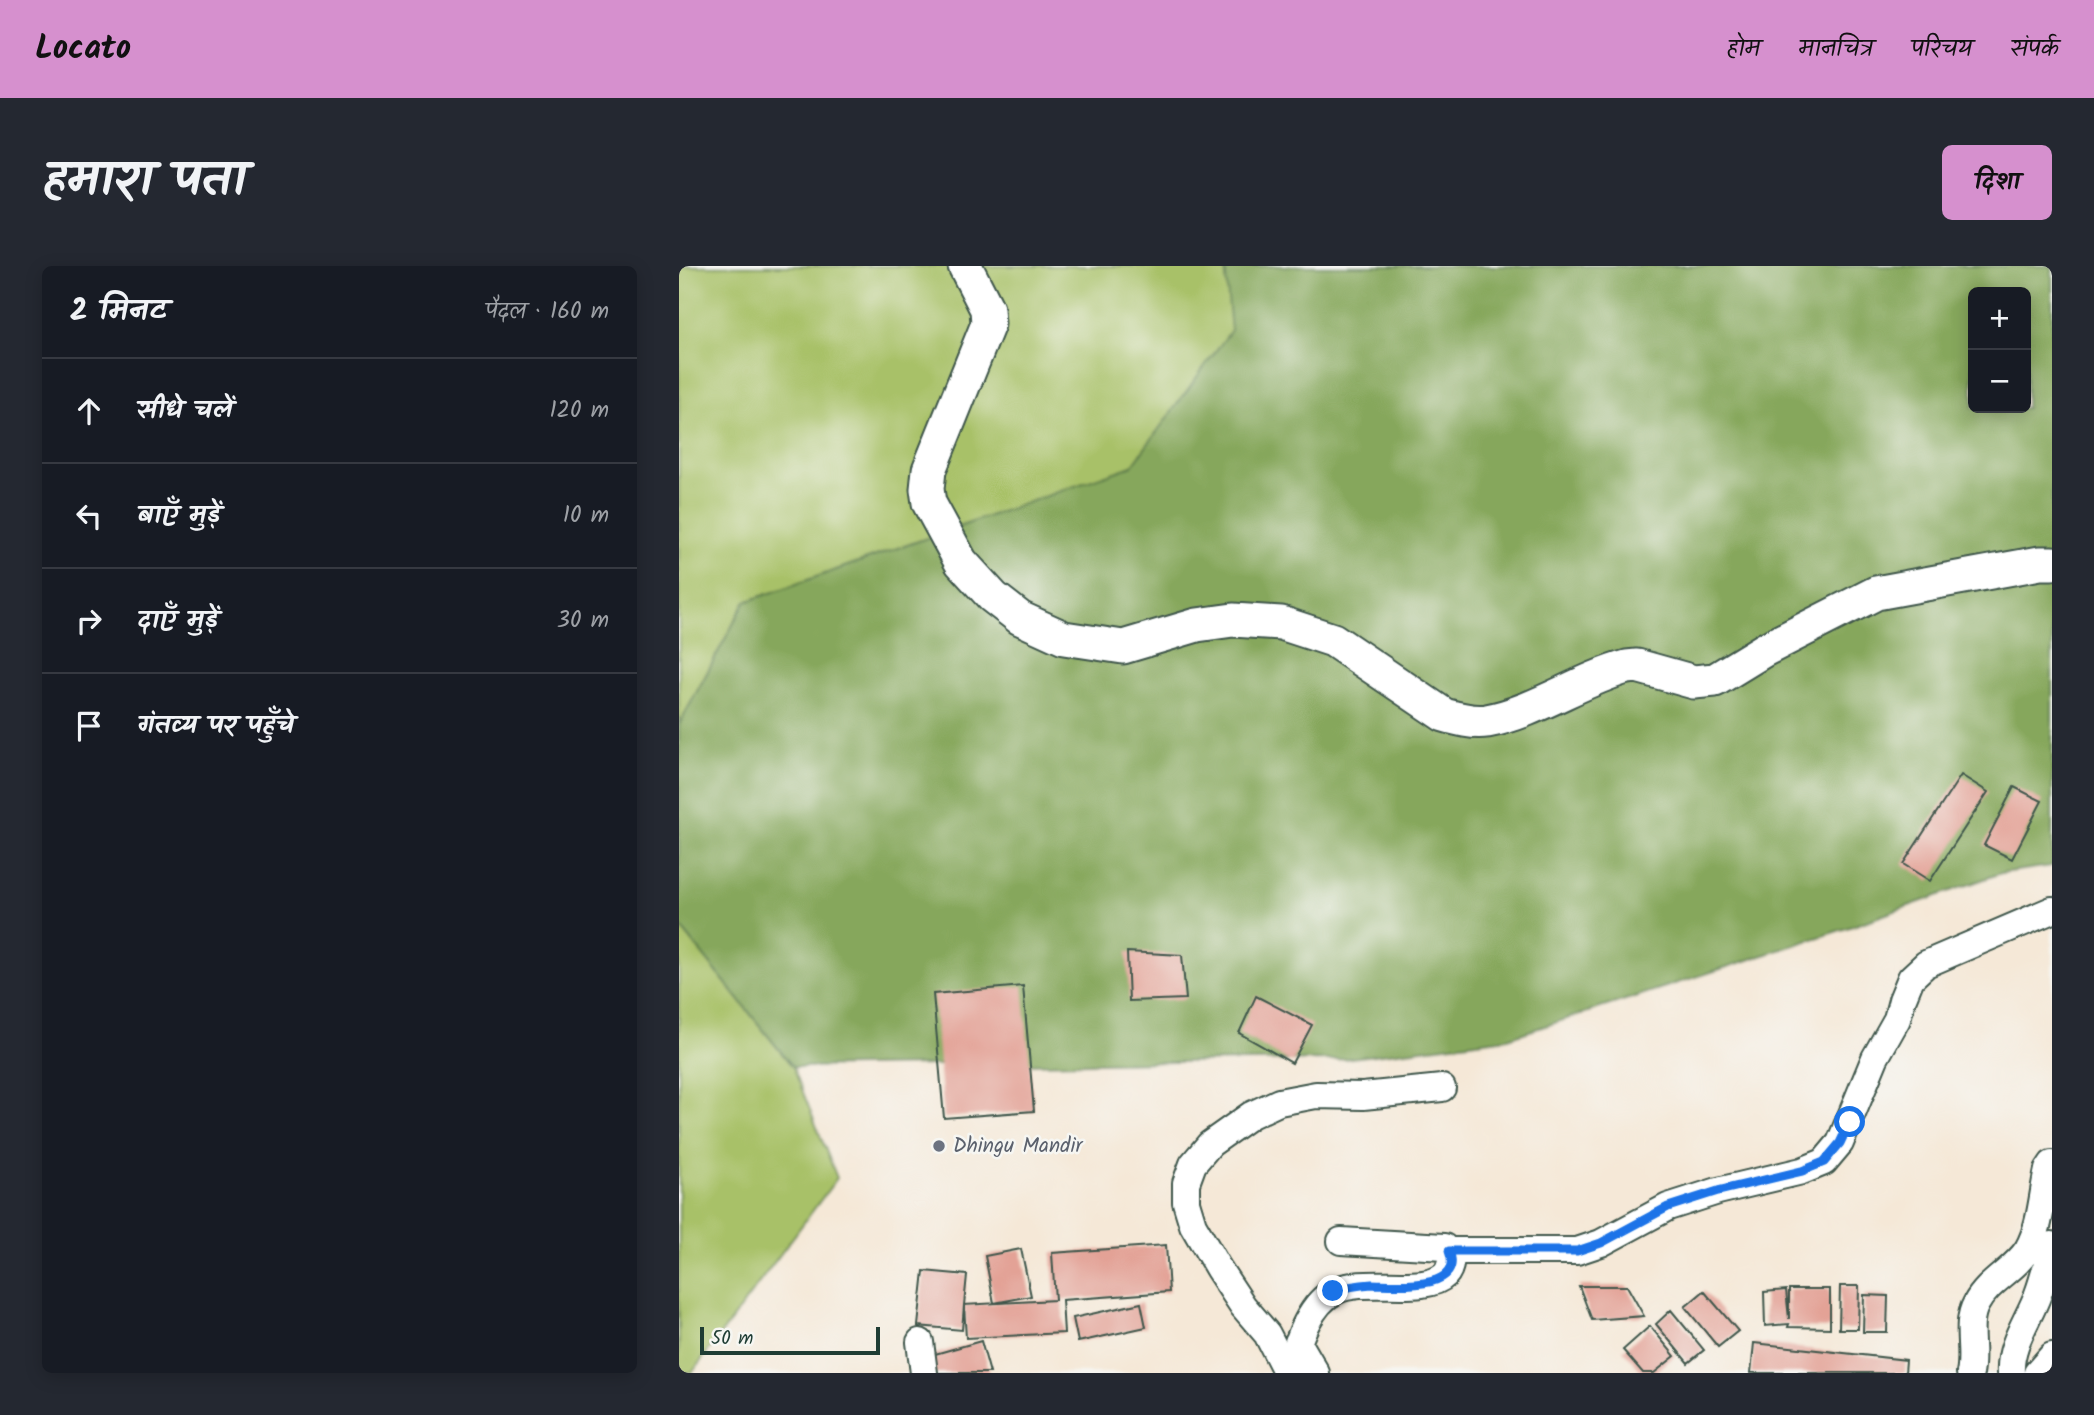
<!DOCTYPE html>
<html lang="hi">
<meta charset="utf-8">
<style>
body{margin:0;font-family:Kalam,"Playpen Sans Deva",sans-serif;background:#242831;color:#f1f3f6}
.controls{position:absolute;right:21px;top:21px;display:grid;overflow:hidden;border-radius:10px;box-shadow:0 4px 18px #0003}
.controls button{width:63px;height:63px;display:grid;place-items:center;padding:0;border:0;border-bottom:2px solid #363941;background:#171b24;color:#f1f3f6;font:35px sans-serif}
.scale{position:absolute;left:21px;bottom:18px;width:180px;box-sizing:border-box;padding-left:7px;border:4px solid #1f3d34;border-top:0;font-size:19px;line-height:24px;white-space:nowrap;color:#1f3d34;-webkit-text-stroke:5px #f6f6f2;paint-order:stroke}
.stop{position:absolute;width:21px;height:21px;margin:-16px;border:5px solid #1a73e8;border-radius:50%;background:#fff}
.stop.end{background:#1a73e8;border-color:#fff;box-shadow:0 2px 7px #0008}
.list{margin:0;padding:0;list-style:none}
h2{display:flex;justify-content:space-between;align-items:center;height:91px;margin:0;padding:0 28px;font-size:30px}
h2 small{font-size:23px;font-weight:400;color:#9ea1a6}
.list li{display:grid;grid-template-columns:46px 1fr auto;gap:21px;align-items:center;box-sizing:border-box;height:105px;padding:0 28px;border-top:2px solid #363941}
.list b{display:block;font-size:26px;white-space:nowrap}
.list em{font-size:23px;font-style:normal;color:#9ea1a6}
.icon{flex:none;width:38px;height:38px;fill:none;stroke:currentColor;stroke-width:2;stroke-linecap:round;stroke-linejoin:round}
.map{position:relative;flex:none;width:1373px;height:1107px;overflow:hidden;border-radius:10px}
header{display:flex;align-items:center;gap:42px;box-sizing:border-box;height:98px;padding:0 35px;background:#d690ce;color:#111}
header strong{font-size:33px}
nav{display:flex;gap:38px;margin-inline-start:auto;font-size:24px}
.intro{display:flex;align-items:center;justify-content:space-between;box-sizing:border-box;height:168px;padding:0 42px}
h1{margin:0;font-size:49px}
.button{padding:18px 32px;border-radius:10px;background:#d690ce;color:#111;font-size:24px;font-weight:700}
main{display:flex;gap:42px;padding:0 42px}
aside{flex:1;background:#171b24;border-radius:10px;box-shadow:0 4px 18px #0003}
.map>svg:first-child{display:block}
.green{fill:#a8c167;stroke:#647f4e;stroke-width:2}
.forest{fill:#86a75c;stroke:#527248;stroke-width:2;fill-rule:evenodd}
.building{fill:#e3a296}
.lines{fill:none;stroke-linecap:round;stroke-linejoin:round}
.minor-casing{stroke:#3f574c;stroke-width:30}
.major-casing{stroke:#3f574c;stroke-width:37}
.minor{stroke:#fff;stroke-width:26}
.major{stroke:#fff;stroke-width:33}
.route{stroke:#1a73e8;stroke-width:9}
.worship-dot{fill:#6b7280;stroke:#f6f6f2;stroke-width:2.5}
.labels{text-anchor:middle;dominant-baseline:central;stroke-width:5;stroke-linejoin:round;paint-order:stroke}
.worship-label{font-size:21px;fill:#5b616d;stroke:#f6f6f2;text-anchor:start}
</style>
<header>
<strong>Locato</strong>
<nav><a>होम</a><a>मानचित्र</a><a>परिचय</a><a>संपर्क</a></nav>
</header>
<div class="intro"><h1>हमारा पता</h1><a class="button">दिशा</a></div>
<main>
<aside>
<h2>2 मिनट<small>पैदल · 160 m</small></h2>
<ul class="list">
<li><svg class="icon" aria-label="ahead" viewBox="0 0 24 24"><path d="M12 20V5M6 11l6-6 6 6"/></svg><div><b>सीधे चलें</b></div><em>120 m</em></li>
<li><svg class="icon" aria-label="left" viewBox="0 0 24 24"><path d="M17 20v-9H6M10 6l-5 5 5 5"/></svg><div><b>बाएँ मुड़ें</b></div><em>10 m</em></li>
<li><svg class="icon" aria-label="right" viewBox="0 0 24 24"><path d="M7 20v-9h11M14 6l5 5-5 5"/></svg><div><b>दाएँ मुड़ें</b></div><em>30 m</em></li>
<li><svg class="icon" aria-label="arrive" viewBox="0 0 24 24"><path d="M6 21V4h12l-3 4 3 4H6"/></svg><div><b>गंतव्य पर पहुँचे</b></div></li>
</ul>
</aside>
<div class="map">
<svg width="1373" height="1107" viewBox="0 0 1373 1107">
<rect width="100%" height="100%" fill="#f6f6f2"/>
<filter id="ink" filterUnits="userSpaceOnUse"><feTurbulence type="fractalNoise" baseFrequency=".0143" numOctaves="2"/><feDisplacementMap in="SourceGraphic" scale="14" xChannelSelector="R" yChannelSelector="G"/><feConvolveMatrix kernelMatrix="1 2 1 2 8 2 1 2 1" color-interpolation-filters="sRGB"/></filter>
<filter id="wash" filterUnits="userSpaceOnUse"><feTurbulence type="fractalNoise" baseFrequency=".00686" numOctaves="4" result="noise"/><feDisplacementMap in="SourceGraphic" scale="28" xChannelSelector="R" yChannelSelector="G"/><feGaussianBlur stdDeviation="1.57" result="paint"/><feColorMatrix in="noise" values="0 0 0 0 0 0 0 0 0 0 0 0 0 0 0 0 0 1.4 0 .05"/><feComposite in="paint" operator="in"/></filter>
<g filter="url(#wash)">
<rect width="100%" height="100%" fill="#f5e8d7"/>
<path class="green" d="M0,0H546L553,64L453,200L66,336L0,459Z
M0,659L114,801L158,912L13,1107H0Z"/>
<path class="forest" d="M546,0H1373V600L1322,607L1168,662L829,772L656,794L114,801L0,659V459L66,336L453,200L552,64ZM1294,26H1347V142H1294Z"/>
<g id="blocks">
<path class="building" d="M1282,509L1309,526L1251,615L1224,598Z
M1335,521L1363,535L1333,593L1305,579Z
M448,686L503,689L507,733L450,735Z
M344,720L355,845L265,852L254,728Z
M577,730L633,759L613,797L560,767Z
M487,979L490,1026L383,1034L385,1067L287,1072L285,1039L283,1064L239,1060L245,1005L288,1009L285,1039L376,1034L373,987Z
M342,983L352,1030L315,1037L306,990Z
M900,1020H948L965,1050L913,1054Z
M1161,1020H1180L1179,1063H1160Z
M1110,1023H1151V1062L1109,1061L1110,1058L1086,1060L1085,1026L1107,1024L1110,1053Z
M1025,1025L1059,1065L1039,1081L1006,1041Z
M1185,1029L1209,1030L1208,1066H1184Z
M462,1037L467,1061L399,1076L394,1052Z
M992,1044L1025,1084L1009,1097L977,1058Z
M971,1060L996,1090L975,1107H964L944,1084Z
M302,1075L311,1107H253L249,1090Z
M1075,1077L1227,1094L1226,1107H1072Z"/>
</g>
</g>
<g filter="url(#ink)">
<use href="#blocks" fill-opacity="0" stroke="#3f574c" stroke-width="2"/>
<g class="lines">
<defs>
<path id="minor" d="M770,985H898L922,977L989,941L1039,925L1123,905L1145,896L1161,877L1196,792L1218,753L1223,734L1232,712L1247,698L1373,644
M241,1076L245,1107
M619,1076L637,1107
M608,1107L588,1068L564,1040L539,1002L514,959L507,936V917L514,898L531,878L572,849L600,836L637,829L684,830L763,822
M609,1107C618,1080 628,1039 656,1025C685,1010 746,1029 766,1009C771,1004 772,995 772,989L765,981L662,975
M1291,1107C1296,1085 1286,1058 1297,1038C1309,1015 1336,1004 1349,983C1362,960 1363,930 1369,904L1373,898
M1332,1107C1330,1079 1350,1053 1359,1028C1365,1012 1369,995 1373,979
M1358,1107L1373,1090"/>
<path id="major" d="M286,0L308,43L309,58L250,204L248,223L250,237L282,296L314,331L341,352L385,372L444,381L518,359L554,354L602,357L654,374L765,449C779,453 794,457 808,455C857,446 900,414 948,401L958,400L1015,416L1036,414L1085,384L1197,327L1361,297H1373"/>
</defs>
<use href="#minor" class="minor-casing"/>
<use href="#major" class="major-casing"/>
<use href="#minor" class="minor"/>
<use href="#major" class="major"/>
</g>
</g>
<g class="lines" filter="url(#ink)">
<path class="route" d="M654,1025C667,1021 679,1019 693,1018C714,1018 786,1026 770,985H898L922,977L989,941L1039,925L1123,905L1145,896L1161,877L1171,856"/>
</g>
<circle class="worship-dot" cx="260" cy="880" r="7"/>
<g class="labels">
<g class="worship-label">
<text x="274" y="880">Dhingu Mandir</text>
</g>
</g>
</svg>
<div class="controls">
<button>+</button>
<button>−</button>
</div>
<div class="scale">50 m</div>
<div class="stop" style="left:1171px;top:856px"></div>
<div class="stop end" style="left:654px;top:1025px"></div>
</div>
</main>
